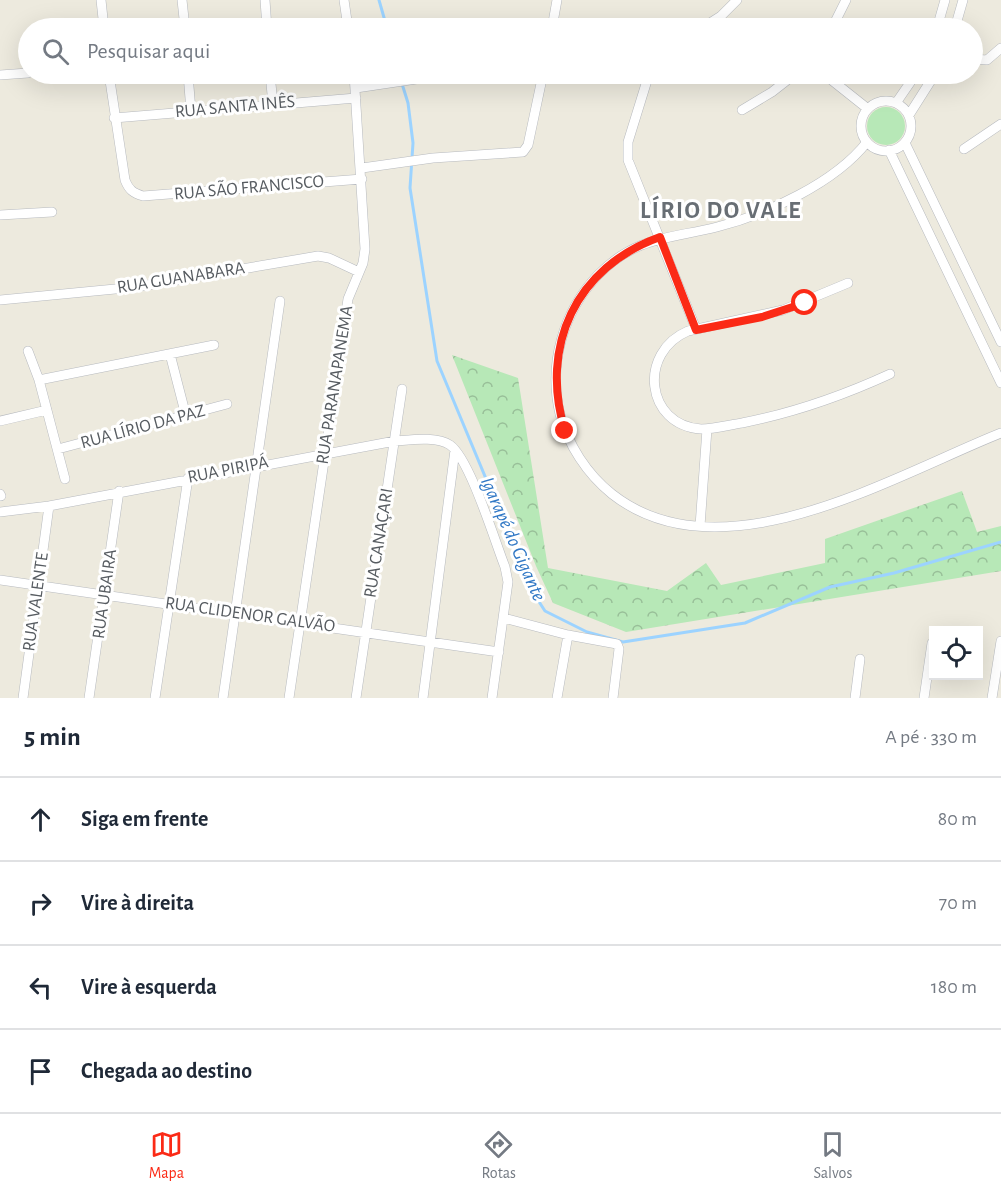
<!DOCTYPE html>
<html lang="pt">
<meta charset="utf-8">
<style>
body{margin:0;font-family:"Alegreya Sans",sans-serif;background:#f2f2f3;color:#1f2937}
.controls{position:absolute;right:18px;bottom:18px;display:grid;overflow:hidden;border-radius:0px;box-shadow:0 6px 24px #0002}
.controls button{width:54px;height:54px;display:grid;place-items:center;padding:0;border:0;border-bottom:2px solid #e0e1e3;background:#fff;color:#1f2937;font:30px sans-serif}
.stop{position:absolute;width:18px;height:18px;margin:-14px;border:4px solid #fb2a16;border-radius:50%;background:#fff}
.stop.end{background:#fb2a16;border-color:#fff;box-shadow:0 2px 6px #0008}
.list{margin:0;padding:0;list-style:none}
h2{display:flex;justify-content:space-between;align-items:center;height:78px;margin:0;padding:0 24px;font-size:26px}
h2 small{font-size:20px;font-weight:400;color:#747a83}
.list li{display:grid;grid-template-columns:39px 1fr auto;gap:18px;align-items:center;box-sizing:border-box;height:84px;padding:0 24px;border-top:2px solid #e0e1e3}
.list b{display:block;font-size:22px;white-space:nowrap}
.list em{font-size:20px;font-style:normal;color:#747a83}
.icon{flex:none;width:33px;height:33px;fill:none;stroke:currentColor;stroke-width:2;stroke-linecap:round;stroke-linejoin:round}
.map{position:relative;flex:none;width:1001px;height:698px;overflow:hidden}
.search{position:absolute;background:#fff;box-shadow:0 6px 24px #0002;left:18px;right:18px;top:18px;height:66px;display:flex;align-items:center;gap:15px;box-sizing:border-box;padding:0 21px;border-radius:33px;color:#747a83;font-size:22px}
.sheet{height:414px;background:#fff}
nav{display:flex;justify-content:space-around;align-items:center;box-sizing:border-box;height:84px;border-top:2px solid #e0e1e3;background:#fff;font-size:16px;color:#747a83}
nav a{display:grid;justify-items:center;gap:3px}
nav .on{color:#fb2a16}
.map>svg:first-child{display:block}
.grass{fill:#b7e8b7}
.forest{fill:url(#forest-crowns)}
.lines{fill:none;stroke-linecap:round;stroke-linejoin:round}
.stream{stroke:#9cd3ff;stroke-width:3}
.street-casing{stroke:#b7babf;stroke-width:10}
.street{stroke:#fff;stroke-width:9}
.route{stroke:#fb2a16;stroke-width:8}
.labels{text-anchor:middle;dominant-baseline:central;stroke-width:6;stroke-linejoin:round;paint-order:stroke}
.street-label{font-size:18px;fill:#575c61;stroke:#fff}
.water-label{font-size:20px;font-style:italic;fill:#3178c5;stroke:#fff}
.district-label{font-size:24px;font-weight:bold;letter-spacing:1.5px;fill:#686e74;stroke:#fff}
</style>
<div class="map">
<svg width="1001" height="698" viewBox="0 0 1001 698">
<defs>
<pattern id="forest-crowns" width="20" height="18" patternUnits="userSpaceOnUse" patternTransform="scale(1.5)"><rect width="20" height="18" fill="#b7e8b7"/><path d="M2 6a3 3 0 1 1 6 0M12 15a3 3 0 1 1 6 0" fill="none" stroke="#98bf98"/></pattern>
</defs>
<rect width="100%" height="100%" fill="#edeade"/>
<path class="grass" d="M867 126a19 19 0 1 1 38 0a19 19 0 1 1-38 0Z"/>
<path class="forest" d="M452,355L518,378L548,568L667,591L706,563L721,585L825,563V539L962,491L977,532L1001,526V571L626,632L553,603L536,566Z"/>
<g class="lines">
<path class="stream" d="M379,0L387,28
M399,74L408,103L413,143L410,188L437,361L534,594L545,611L587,632L623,642L745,623L830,587L894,573L1001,542"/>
<defs>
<path id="street" d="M101,0L104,28
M182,0L185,28
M265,0L267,28
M344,0L348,28
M552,28L557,0
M702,28L721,16L737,0
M832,28L846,0
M937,28L945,0
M955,28L963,0
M972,59L987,60L1001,48
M109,74L125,180C129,190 133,193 143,196L362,179
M188,74L191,111
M270,74L273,104
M649,74L628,142V160L696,329
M824,74L868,109
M0,75L28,73
M356,88L450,74
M861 126a25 25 0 1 1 50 0a25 25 0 1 1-50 0Z
M896,103L916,74
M742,110L772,92L795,74
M909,115L935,74
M114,118L356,98
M867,142C835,183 767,214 717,227C669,239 636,236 598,275C563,312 548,364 560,414C568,445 587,474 612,494C721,580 893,476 1001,433
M905,143L1001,342
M964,149L1001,124
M889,150L1001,383
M362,168L433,158L523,152L528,145L543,74
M0,215L52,212
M848,283L783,310L688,331C638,352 645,425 701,429C714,429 729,425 742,423C793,413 842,396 890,374
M0,300L136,287L318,256L329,258L359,272
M28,351L39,380L65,479
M170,354L186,416
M39,380L214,345
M0,421L47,410
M58,449L227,404
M0,494L1,496
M0,512L49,506L395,441C410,440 437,436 450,445C470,459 495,542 505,567L508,582L492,698
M700,526L707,429
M0,580L499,652
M504,618L568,635L617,644L619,649L613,698
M23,698L49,506
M89,698L119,491
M155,698L188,478
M223,698L280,301
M289,698L348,299L363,263L365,249L354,74
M356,698L402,389
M423,698L455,450
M557,698L568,635
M855,698L860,659
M924,698L932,643
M992,698L1001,641"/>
</defs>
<use href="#street" class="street-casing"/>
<use href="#street" class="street"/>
</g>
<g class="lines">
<path class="route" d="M565,431C539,346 576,267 660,237L696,330L762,317L805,303"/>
</g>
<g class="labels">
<g class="street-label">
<text transform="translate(235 107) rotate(-5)">RUA SANTA INÊS</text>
<text transform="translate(249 188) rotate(-5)">RUA SÃO FRANCISCO</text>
<text transform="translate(181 278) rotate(-9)">RUA GUANABARA</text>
<text transform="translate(335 385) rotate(-81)">RUA PARANAPANEMA</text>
<text transform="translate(143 427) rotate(-15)">RUA LÍRIO DA PAZ</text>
<text transform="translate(228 470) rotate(-11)">RUA PIRIPÁ</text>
<text transform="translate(379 543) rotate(-81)">RUA CANAÇARI</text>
<text transform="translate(105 594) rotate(-82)">RUA UBAIRA</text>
<text transform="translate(36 602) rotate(-82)">RUA VALENTE</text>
<text transform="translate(250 615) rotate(8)">RUA CLIDENOR GALVÃO</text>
</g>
<g class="water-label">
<text transform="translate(513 539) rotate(66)">Igarapé do Gigante</text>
</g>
<g class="district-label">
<text x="721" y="211">LÍRIO DO VALE</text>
</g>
</g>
</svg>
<div class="controls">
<button><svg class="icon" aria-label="locate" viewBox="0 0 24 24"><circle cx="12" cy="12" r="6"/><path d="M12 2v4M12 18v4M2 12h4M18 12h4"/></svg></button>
</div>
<div class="stop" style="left:805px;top:303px"></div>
<div class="stop end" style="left:565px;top:431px"></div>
<div class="search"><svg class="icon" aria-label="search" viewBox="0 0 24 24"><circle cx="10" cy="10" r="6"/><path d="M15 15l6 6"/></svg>Pesquisar aqui</div>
</div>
<section class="sheet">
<h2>5 min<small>A pé · 330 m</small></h2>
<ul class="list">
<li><svg class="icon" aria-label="ahead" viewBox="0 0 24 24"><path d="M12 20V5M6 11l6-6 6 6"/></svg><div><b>Siga em frente</b></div><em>80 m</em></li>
<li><svg class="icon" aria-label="right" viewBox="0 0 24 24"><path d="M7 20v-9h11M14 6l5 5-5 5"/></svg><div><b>Vire à direita</b></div><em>70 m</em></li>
<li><svg class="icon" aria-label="left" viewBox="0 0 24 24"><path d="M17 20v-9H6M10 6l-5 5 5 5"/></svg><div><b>Vire à esquerda</b></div><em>180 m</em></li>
<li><svg class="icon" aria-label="arrive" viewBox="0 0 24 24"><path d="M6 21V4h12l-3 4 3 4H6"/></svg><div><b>Chegada ao destino</b></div></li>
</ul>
</section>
<nav>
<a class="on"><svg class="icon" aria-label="map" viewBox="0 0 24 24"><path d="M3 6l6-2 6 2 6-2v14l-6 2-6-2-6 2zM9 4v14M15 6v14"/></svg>Mapa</a>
<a><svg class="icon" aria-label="directions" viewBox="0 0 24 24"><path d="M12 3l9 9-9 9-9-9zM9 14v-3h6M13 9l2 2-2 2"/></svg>Rotas</a>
<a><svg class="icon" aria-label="saved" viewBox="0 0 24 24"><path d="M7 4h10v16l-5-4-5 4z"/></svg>Salvos</a>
</nav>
